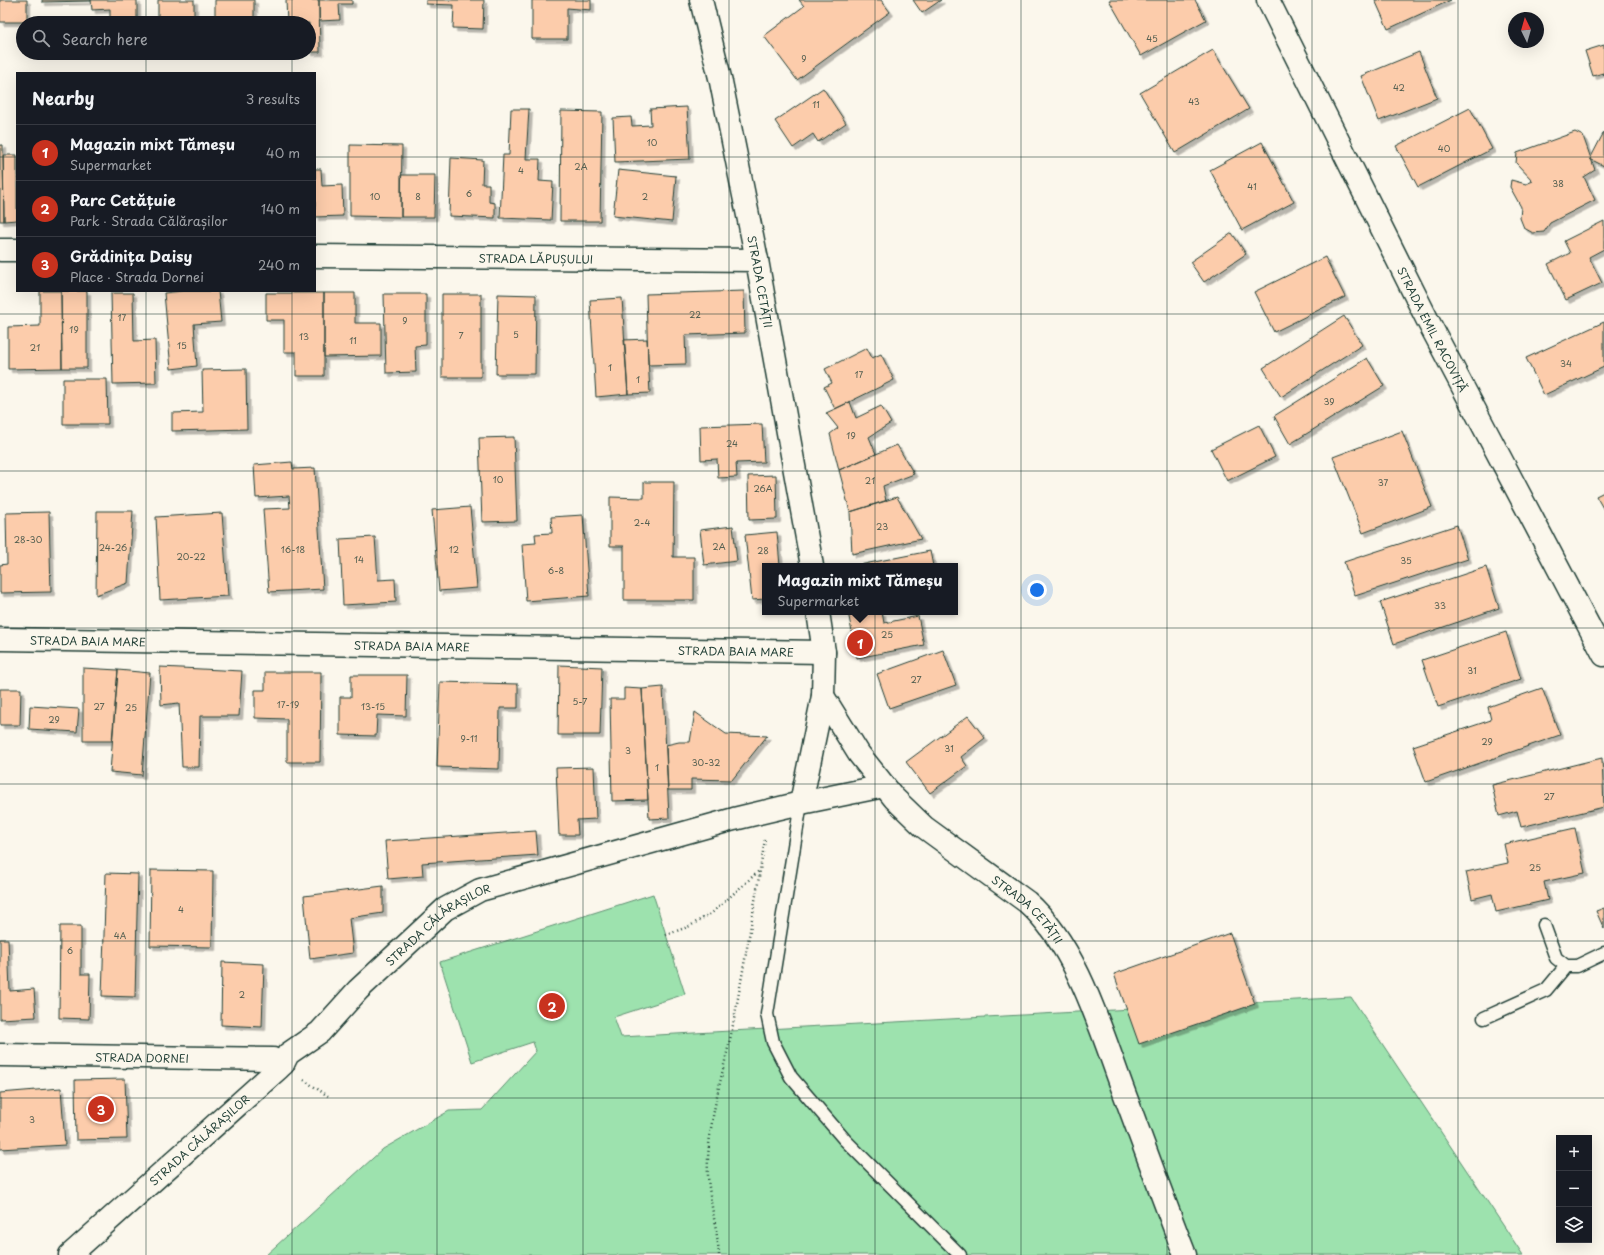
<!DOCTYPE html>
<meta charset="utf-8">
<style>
body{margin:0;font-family:"Playpen Sans",sans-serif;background:#20242c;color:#f1f3f6}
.controls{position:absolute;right:12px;bottom:12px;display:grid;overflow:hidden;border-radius:0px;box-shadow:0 4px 16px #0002}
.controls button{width:36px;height:36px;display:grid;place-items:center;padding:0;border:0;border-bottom:1px solid #363941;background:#171b24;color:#f1f3f6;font:20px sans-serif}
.compass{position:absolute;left:1508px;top:12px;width:36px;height:36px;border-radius:50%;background:#171b24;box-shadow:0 4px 16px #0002;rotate:355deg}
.you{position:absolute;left:1037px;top:590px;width:14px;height:14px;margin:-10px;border:3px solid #fff;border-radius:50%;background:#1a73e8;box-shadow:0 0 0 6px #1a73e833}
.badge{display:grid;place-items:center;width:26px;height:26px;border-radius:50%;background:#c8321e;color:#fff;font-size:13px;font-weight:700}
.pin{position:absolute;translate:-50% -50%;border:2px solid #fff;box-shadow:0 1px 4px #0006}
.popup{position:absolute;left:762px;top:563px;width:196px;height:52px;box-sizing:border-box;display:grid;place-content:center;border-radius:0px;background:#171b24;filter:drop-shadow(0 1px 3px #0005);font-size:13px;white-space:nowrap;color:#9ea1a6}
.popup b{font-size:15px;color:#f1f3f6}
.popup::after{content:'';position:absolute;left:50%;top:100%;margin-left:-8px;border:8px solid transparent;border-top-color:#171b24}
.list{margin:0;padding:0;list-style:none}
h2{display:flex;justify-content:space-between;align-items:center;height:52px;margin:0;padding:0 16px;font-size:17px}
h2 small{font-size:13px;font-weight:400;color:#9ea1a6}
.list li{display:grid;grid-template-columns:26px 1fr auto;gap:12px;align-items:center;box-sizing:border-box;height:56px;padding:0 16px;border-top:1px solid #363941}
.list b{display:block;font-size:15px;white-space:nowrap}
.list p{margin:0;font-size:13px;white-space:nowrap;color:#9ea1a6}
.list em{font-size:13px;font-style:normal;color:#9ea1a6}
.icon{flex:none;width:22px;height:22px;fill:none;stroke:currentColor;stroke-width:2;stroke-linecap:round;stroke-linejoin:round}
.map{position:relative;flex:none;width:1604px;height:1255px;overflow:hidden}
.search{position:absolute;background:#171b24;box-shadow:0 4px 16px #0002;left:16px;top:16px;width:300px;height:44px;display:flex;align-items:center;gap:10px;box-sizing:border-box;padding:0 14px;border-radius:22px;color:#9ea1a6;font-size:15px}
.panel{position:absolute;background:#171b24;box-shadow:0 4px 16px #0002;left:16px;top:72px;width:300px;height:220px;border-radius:0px}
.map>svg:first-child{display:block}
.green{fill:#9de2ae;stroke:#5e9071}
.building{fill:#fcccab;stroke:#1f3d34;filter:url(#shadow)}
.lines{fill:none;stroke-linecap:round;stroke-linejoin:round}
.lane-casing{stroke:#1f3d34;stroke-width:15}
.street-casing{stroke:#1f3d34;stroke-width:25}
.secondary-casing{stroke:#1f3d34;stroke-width:25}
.path{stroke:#1f3d34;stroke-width:2.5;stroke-dasharray:1 3;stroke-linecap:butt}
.lane{stroke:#fbf7ec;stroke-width:12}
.street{stroke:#fbf7ec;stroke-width:22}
.secondary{stroke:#fbf7ec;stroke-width:22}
.grid{fill:none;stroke:#1f3d34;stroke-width:1;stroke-opacity:0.55}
.labels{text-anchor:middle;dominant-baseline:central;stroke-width:3;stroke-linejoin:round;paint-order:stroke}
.number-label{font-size:9px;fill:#566152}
.street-label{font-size:11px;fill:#1f3d34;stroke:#fbf7ec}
</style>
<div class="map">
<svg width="1604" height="1255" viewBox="0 0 1604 1255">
<defs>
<filter id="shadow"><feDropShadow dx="3.5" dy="3.5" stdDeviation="0" flood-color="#0004"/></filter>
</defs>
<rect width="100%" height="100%" fill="#fbf7ec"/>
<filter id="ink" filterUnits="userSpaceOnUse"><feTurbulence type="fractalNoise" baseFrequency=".025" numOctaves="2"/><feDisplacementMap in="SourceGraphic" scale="8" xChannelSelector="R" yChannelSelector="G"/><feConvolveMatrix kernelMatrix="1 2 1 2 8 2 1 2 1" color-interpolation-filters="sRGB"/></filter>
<g filter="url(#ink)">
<path class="green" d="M653,894L685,994L614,1017L621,1037L1351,997L1523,1255H266L383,1149L449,1111L482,1110L536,1051L533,1042L472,1062L440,962Z"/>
<path class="building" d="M0,0H27V22H0Z
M42,0H91V1L42,2Z
M91,0H137V23H110V9L92,10Z
M158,0H194V23H158Z
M215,0H254V23H215Z
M286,0H319L320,52H309V23H287Z
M319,0H352V4H339L340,20L319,21Z
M426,0H484L483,29L453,28L454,5L426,4Z
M532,0H591V10L567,8V39H532Z
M799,0H881L890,12L797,80L764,36L804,6Z
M913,0H941L922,13Z
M1109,0H1195L1206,20L1141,56Z
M1375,0H1451L1388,29Z
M1604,45V75L1603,73L1593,76L1585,51Z
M1213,50L1249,109L1175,153L1140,93Z
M1419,52L1437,98L1379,121L1361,76Z
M823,88L846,123L818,142L813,134L793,148L775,121Z
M687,107L690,159L615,162L613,118L631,117L632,126L651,125L650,109Z
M1470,108L1492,149L1418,187L1396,146Z
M511,109H529L526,159H540L539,181L553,182L551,220L500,218L503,155H509Z
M561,111L602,112L600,221H560Z
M1575,132L1583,136L1595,170L1584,177L1595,200L1550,223L1544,232L1533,233L1524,228L1520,218L1521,207L1510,187L1511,180L1526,184L1533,181L1516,163L1517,153Z
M1604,132V166L1590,159Z
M1262,142L1294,202L1242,230L1210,170Z
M0,145H3L4,221H0Z
M350,145L402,146L401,217L350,216Z
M3,155H17V220L4,221Z
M451,158L483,160L482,184H489V202L495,203V218L449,216Z
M315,169H321L322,186L342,185L343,216L315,217Z
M618,170L676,176L672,222L613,216Z
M401,175H435L434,217H401Z
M1604,221V249L1589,257L1602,283L1566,300L1548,264L1570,253L1564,241Z
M1232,233L1246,254L1204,282L1190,262Z
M1325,257L1345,297L1274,332L1254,292Z
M40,291H61L62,368L8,369V327L40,326Z
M61,291H87V368H62Z
M183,291H218L221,322L194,324L197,366L171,369L164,293Z
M744,291L745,333L685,335L686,364L648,365L646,294Z
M111,293H133L134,341L155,340L156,383L113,384Z
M266,293H324V376H296V352H284V320H266Z
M324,293H355V323H381V356L324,357Z
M384,294H426V345L415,346L416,372L386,373Z
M442,294H481V377H442Z
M498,294L536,295L535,374H496Z
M622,298L628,394L596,397L590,300Z
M1344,316L1362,345L1281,397L1263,368Z
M1604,322V367L1544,395L1526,358Z
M647,339L650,393L628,394L624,340Z
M867,348L872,358L881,354L894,380L835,409L824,387L832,383L825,369Z
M1367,358L1384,386L1290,444L1274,416Z
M246,369L247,429L172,431V413L203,412L202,370Z
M63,379H107L108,424H63Z
M850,402L856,418L881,406L891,423L869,437L876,454L839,470L830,434L838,428L826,413Z
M762,424L764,462L736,463L737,477L718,478L717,459L701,460L700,426Z
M1259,425L1275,457L1227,481L1211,449Z
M1402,431L1432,507L1363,533L1333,457Z
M514,437L517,521L482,522L479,438Z
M897,445L914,474L883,486L886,501L850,512L839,470Z
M292,462L293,469L315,468L323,589L269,592L263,509L290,508L289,496L256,498L254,465Z
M776,475L777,519L749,520L748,476Z
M644,482H674L673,557H694V600H624V546H610V497L644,498Z
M1604,492V510L1596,496Z
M897,497L921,539L852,554L850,512Z
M470,507L477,588L439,591L432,510Z
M97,511H133L128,583L96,595Z
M49,512L51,592L0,593V565L7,564L6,513Z
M222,513L228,596L160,600L156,517Z
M583,515L589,596L526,601L522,544L536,543L535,534L552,533L551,517Z
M1457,525L1468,559L1355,596L1344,562Z
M733,526L737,561L704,565L700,530Z
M777,532L780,566H765V599L752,600L745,535Z
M375,537L378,580L395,579L396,602L343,605L340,539Z
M930,551L933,566H854Z
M1486,567L1499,608L1394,644L1380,602Z
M848,612H882L884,623L918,616L924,645L857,658Z
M1506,632L1521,679L1438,707L1422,660Z
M943,650L956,685L889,708L877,674Z
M559,665L602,667L600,735H558Z
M160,667L242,671L239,716H200L199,767H182L179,703L161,705Z
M83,668L118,670L112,741H83Z
M118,670L150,673L142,775L110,772Z
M265,672H321L320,762H287V719L255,718V690H265Z
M351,675H407L406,716L377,715L376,736L340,735V697H351Z
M440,682L518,684V708H500L499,769L437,767Z
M663,687L669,818L649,819L642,689Z
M624,688L642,689L648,800L612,801L610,699H624Z
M1542,688L1560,735L1426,782L1413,746L1491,720L1488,707Z
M0,689H21L20,725H0Z
M30,706L79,709L77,732L29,729Z
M695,712L726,734L767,736L732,780L691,779V790H668L666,745L679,742H690Z
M968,716L985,738L961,757L967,766L930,793L906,762Z
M1602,758L1604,807L1521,827L1517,811L1499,816L1492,785Z
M594,767L596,819L577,820L578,835H559L556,768Z
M1575,828L1585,873L1544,882L1548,900L1496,912L1492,894L1472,899L1466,872L1508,863L1504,844Z
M536,831L538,855L422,863L423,876L388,879L385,841Z
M151,870L213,871L212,947L150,946Z
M106,873L138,874L135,997L102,996Z
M383,886V913L349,918L353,953L310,959L304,896Z
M1604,908V929L1596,911Z
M60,926H81V974H90L89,1019L59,1018Z
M1230,933L1255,1004L1139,1044L1114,974Z
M0,939H8L10,991L34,989L36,1017L0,1019Z
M222,962L264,964L262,1027L221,1025Z
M125,1079L127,1139L76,1140L75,1080Z
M61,1088L65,1145L0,1149V1093Z"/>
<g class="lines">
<defs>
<path id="lane" d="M801,803L767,1014L773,1042L791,1077L845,1140L960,1255
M1544,925L1556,958L1566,966H1577L1604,953
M1484,1018L1546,990L1566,966"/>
<g id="street">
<path id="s1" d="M701,0L721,82L757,260L812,566"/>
<path d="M0,250H17"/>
<path id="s2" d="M315,256L757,260"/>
<path id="s3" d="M0,639L824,652"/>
<path id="s4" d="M823,696L859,754L894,798L924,827L1027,902C1076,945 1100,1027 1122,1087C1143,1143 1163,1199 1185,1255"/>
<path d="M801,803L884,786"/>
<path id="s5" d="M0,1055L273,1059L283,1064"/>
<path id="s6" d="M70,1255L279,1068L283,1064L288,1054L320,1032L358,990L445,909L480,890L734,819L801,803L823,696L824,652L818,612"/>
</g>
<g id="secondary">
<path id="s7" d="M1268,0L1428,321L1604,655"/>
</g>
</defs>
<use href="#lane" class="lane-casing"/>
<use href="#street" class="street-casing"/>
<use href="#secondary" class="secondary-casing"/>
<path class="path" d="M666,935L690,926L713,912L760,870
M304,1080L328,1096
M719,1255C717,1222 706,1192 708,1159C710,1115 723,1073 732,1030C744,967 755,903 765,839"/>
<use href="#lane" class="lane"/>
<use href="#street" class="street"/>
<use href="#secondary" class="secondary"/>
</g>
</g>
<path class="grid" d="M146,0V23M292,0V23M437,0V1255M583,0V1255M729,0V1255M875,0V1255M1021,0V1255M1167,0V1255M1312,0V1255M1458,0V1255M146,53V73M292,53V73M0,157H17M315,157H1604M146,291V1255M292,291V1255M0,314H1604M0,471H1604M0,628H1604M0,784H1604M0,941H1604M0,1098H1604"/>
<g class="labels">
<g class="number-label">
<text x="1152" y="38">45</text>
<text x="804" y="58">9</text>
<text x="1399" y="87">42</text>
<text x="1194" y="101">43</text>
<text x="816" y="104">11</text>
<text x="652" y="142">10</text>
<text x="1444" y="148">40</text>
<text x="581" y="166">2A</text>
<text x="521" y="170">4</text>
<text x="1558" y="183">38</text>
<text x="1252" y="186">41</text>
<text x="469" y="193">6</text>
<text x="375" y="196">10</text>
<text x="418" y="196">8</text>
<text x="645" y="196">2</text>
<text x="695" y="314">22</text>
<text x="122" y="317">17</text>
<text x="405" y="320">9</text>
<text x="74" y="329">19</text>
<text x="516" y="334">5</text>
<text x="461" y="335">7</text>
<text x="304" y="336">13</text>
<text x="353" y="340">11</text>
<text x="182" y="345">15</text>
<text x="35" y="347">21</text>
<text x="1566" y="363">34</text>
<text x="610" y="367">1</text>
<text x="859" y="374">17</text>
<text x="638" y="379">1</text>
<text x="1329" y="401">39</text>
<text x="851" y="435">19</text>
<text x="732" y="443">24</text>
<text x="498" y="479">10</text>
<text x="870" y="480">21</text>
<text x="1383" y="482">37</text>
<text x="763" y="488">26A</text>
<text x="642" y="522">2-4</text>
<text x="882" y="526">23</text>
<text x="28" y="539">28-30</text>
<text x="719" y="546">2A</text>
<text x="113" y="547">24-26</text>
<text x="293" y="549">16-18</text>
<text x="454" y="549">12</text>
<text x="763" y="550">28</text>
<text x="191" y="556">20-22</text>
<text x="359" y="559">14</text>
<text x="1406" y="560">35</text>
<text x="556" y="570">6-8</text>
<text x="1440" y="605">33</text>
<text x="887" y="634">25</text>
<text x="1472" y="670">31</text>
<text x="916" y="679">27</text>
<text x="580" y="701">5-7</text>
<text x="288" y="704">17-19</text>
<text x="99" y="706">27</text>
<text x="373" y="706">13-15</text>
<text x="131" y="707">25</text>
<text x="54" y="719">29</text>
<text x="469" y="738">9-11</text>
<text x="1487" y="741">29</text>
<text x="949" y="748">31</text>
<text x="628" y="750">3</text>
<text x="706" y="762">30-32</text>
<text x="657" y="767">1</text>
<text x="1549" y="796">27</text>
<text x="1535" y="867">25</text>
<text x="181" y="909">4</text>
<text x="120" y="935">4A</text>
<text x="70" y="950">6</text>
<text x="242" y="994">2</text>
<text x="32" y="1119">3</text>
</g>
<g class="street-label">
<text stroke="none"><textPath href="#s2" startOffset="221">STRADA LĂPUȘULUI</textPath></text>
<text stroke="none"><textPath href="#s1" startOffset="288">STRADA CETĂȚII</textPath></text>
<text stroke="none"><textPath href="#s7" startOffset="368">STRADA EMIL RACOVIȚĂ</textPath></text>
<text stroke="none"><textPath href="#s3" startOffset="88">STRADA BAIA MARE</textPath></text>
<text stroke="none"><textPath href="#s3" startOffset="412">STRADA BAIA MARE</textPath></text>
<text stroke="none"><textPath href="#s3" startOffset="736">STRADA BAIA MARE</textPath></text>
<text stroke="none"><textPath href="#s4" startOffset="299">STRADA CETĂȚII</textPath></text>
<text stroke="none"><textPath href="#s6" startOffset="497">STRADA CĂLĂRAȘILOR</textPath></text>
<text stroke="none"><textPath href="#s5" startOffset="142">STRADA DORNEI</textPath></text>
<text stroke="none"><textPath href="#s6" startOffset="173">STRADA CĂLĂRAȘILOR</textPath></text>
</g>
</g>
</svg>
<div class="controls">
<button>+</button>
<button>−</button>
<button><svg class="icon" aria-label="layers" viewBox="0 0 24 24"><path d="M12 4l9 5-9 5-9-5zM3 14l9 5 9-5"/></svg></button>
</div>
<svg class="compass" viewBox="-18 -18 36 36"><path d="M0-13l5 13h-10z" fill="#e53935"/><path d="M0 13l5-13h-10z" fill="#9ea1a6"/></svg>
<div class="you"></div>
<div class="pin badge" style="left:860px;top:643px">1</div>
<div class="popup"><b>Magazin mixt Tămeșu</b>Supermarket</div>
<div class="pin badge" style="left:552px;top:1006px">2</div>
<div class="pin badge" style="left:101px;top:1109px">3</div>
<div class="search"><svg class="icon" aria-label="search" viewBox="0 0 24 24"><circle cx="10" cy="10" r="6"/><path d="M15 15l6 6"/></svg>Search here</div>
<section class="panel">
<h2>Nearby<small>3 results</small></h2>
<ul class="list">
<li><span class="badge">1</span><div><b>Magazin mixt Tămeșu</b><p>Supermarket</p></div><em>40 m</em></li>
<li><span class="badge">2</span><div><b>Parc Cetățuie</b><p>Park · Strada Călărașilor</p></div><em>140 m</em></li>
<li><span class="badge">3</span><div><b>Grădinița Daisy</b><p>Place · Strada Dornei</p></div><em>240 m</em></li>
</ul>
</section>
</div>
